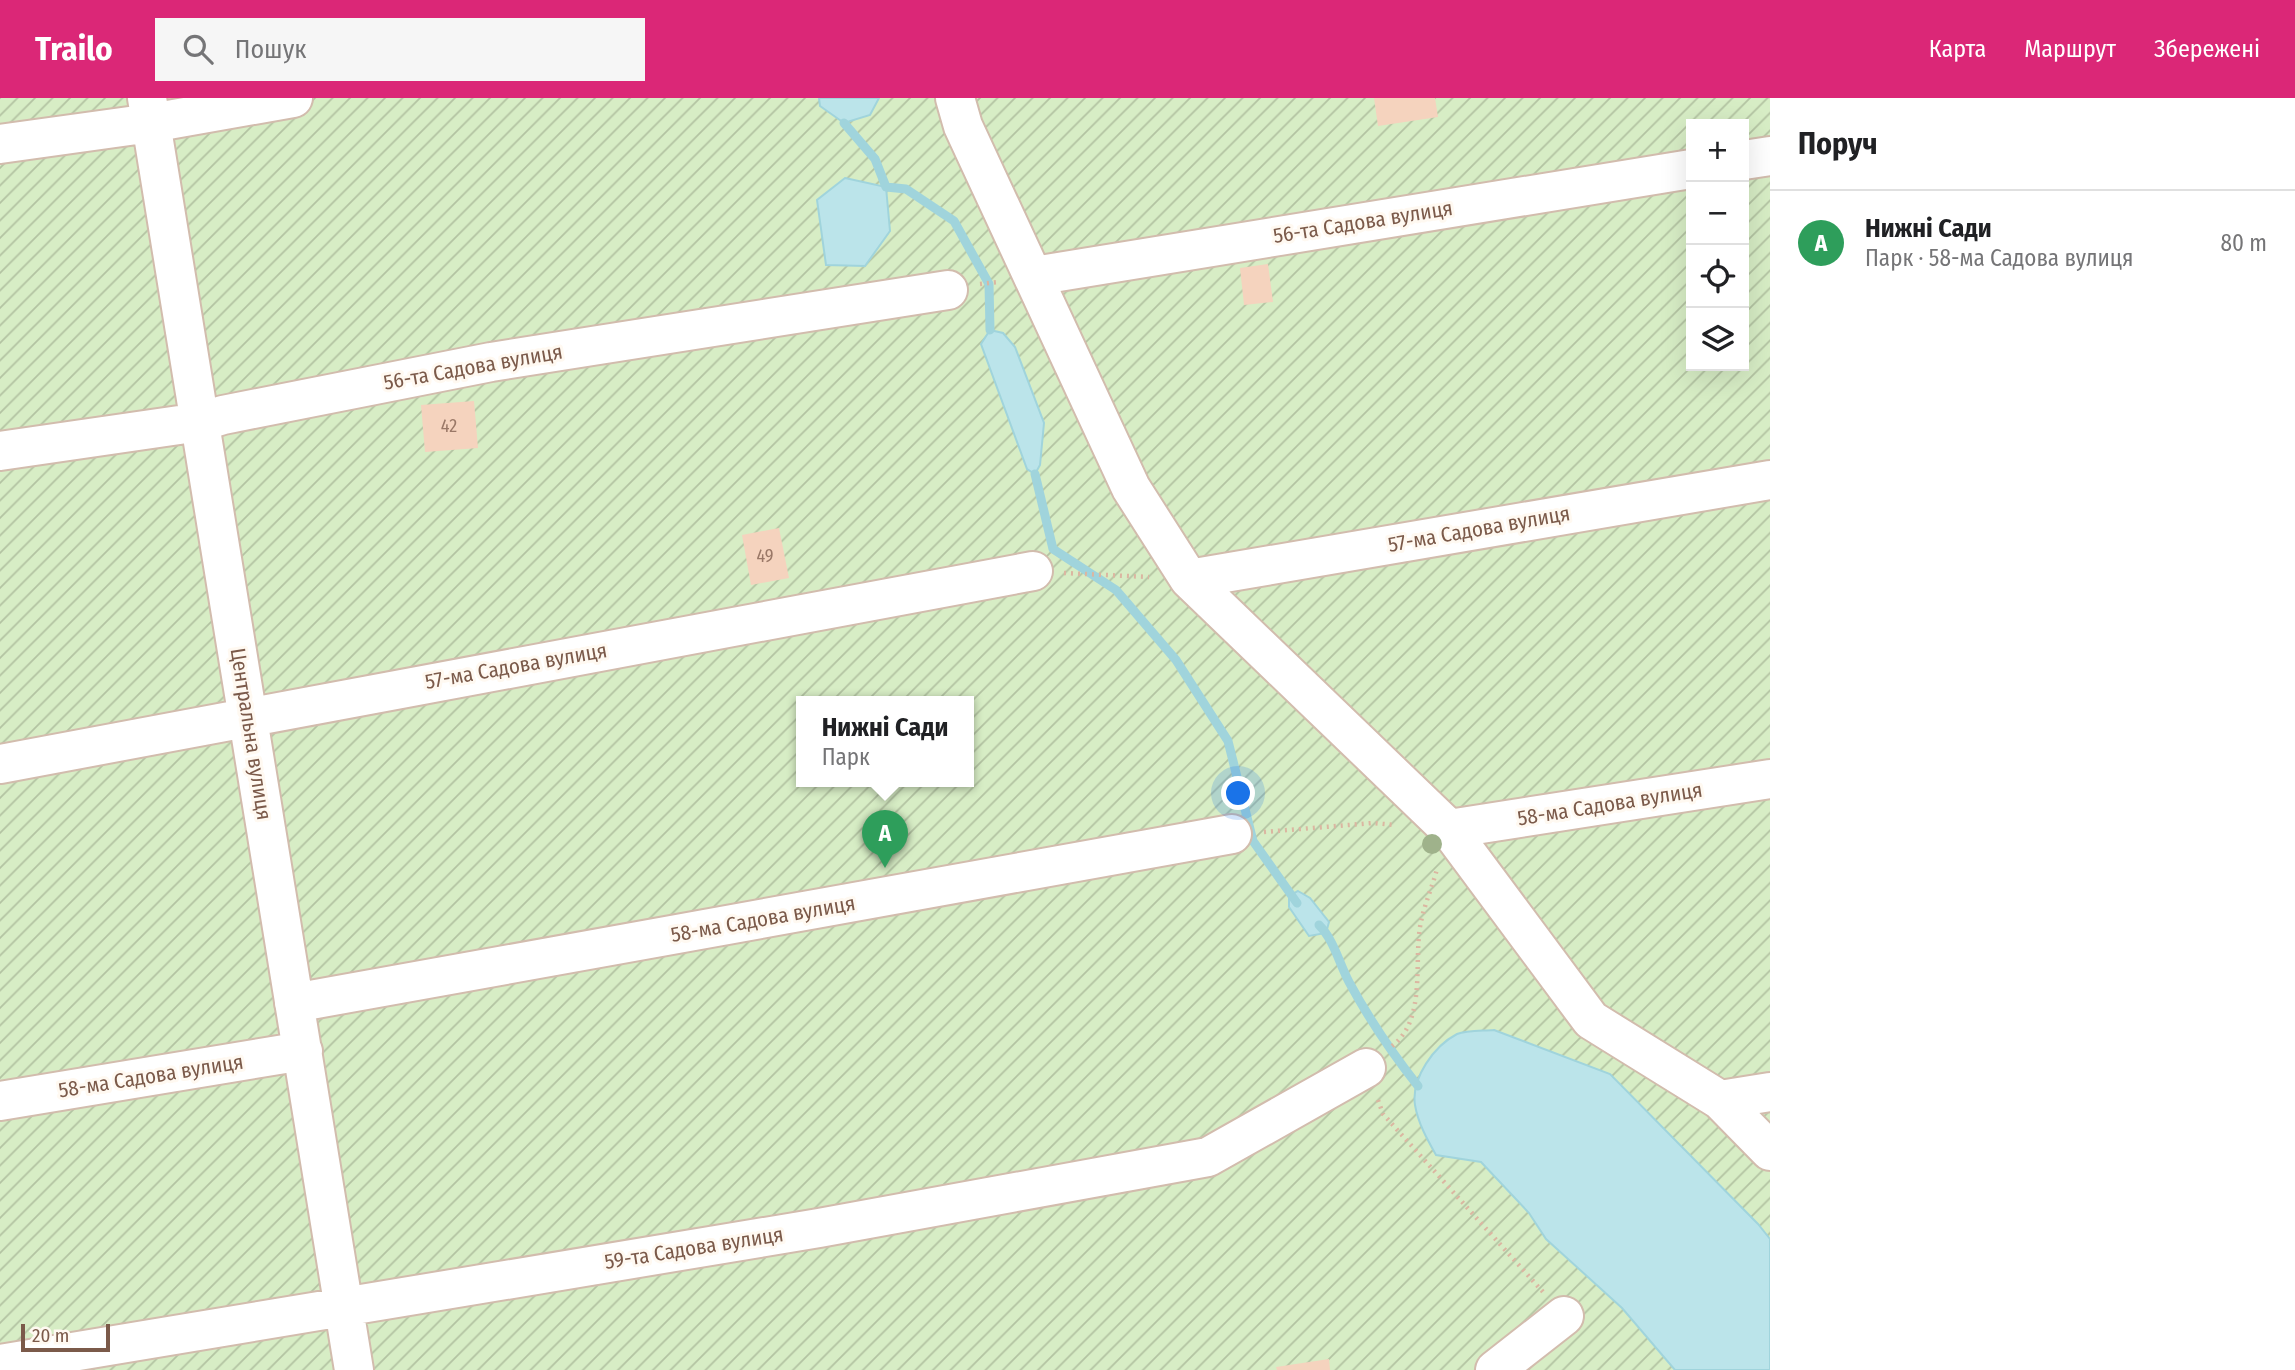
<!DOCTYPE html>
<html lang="uk">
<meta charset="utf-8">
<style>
body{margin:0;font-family:"Fira Sans Condensed",sans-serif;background:#f6f6f6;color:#202124}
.controls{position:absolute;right:21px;top:21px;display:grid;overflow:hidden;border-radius:0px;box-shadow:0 7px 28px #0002}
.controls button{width:63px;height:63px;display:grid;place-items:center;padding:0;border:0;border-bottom:2px solid #e0e0e0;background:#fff;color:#202124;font:35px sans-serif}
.scale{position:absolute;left:21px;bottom:18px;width:89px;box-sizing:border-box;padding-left:7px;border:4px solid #7b5a4a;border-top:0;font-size:19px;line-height:24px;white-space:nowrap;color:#7b5a4a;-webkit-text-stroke:5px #fff9f1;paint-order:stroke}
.you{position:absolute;left:1239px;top:696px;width:24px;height:24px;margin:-18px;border:5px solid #fff;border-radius:50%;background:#1a73e8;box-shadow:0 0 0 10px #1a73e833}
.badge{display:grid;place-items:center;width:46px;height:46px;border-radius:50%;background:#db2777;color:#fff;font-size:23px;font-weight:700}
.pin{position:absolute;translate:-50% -58px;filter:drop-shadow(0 2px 4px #0008)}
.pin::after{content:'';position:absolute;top:37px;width:24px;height:21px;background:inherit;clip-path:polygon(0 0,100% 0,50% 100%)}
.popup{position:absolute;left:796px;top:598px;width:178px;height:91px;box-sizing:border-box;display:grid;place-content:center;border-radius:0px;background:#fff;filter:drop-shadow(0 2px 5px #0005);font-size:23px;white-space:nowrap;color:#757577}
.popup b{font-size:26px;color:#202124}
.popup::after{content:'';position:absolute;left:50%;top:100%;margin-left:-14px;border:14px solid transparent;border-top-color:#fff}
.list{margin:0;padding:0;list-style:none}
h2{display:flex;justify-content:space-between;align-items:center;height:91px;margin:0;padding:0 28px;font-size:30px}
h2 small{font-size:23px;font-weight:400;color:#757577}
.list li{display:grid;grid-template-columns:46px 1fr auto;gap:21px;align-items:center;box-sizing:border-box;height:105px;padding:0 28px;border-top:2px solid #e0e0e0}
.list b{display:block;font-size:26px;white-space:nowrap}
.list p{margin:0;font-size:23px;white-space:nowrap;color:#757577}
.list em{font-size:23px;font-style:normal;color:#757577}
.icon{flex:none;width:38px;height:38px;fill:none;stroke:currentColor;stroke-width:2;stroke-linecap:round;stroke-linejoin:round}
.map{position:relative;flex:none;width:1770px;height:1272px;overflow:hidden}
header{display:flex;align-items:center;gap:42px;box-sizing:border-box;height:98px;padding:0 35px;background:#db2777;color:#fff}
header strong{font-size:33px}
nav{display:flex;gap:38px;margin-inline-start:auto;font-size:24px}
.search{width:490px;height:63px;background:#f6f6f6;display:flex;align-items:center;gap:18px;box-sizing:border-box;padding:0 24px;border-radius:0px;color:#757577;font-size:26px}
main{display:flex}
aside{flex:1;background:#fff}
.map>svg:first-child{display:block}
.garden{fill:url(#garden-furrows);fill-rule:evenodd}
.water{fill:#bbe4ea;stroke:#a0d4dc;stroke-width:2}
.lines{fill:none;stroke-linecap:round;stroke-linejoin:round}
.stream{stroke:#a0d4dc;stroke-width:9}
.building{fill:#f5d3be}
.minor-casing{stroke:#d2bcad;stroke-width:42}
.path{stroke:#dbb6a1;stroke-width:4.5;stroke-dasharray:2 5;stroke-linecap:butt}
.minor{stroke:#fff;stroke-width:38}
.tree{fill:#9fb28b}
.labels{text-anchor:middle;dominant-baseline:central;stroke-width:6;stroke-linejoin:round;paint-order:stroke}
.number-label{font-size:18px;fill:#9a7867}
.street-label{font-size:21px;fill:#7b5a4a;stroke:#fff9f1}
</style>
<header>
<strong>Trailo</strong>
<div class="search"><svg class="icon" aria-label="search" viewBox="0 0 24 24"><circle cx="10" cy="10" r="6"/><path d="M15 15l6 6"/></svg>Пошук</div>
<nav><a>Карта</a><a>Маршрут</a><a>Збережені</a></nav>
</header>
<main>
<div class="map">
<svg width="1770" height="1272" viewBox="0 0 1770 1272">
<defs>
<pattern id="garden-furrows" width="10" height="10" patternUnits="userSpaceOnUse" patternTransform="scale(1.75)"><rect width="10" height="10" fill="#d7edc5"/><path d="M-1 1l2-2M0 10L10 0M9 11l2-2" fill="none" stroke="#b3c3a2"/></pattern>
</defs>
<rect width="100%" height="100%" fill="#fef5e9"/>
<path class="garden" d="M0,0H1770V1272H0ZM1691,26H1744V268H1691ZM801,604H969V684H801Z"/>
<path class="water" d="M819,0H879L870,17L844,25L820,8Z
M845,80L886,89L890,133L865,168L826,167L817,102Z
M990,232L1003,235L1015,249L1044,325L1040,367L1035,376L1027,371L981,246Z
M1298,793L1310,800L1329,824L1326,835L1309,838L1289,809V798Z
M1494,932L1610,976L1758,1126L1770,1141V1272H1675L1622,1210L1546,1141L1529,1115L1481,1064L1436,1057C1427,1041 1418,1025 1415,1007C1411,980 1434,948 1457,936C1467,932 1483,933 1494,932Z"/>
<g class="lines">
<path class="stream" d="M844,25L875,61L886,89L906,91L954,123L989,186L990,232
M1035,376L1053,451L1116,492L1176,562L1228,643L1253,743L1297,805
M1319,827C1334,842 1339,865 1349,884C1369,921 1392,955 1418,988"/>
</g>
<path class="building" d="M1374,0H1435L1438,19L1378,28Z
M1268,166L1273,204L1244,207L1240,170Z
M474,303L478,350L425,354L421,307Z
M779,430L789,480L751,487L742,437Z
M1329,1261L1330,1272H1277L1276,1269Z"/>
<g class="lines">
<defs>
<path id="minor" d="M147,0L354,1272
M955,0L963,28L1131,390L1189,481L1449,731L1591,922L1720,1002L1770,1053
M0,46L151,25L293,0
M1744,62L1770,58
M1034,178L1691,71
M0,353L200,324L223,317L491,264L948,192
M1189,481L1770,382
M0,666L1033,473
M1449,731L1770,681
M294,905L1232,736
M1720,1002L1770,994
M0,1003L303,953
M0,1266L819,1130L1208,1059L1366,970
M1495,1272L1564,1218"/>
</defs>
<use href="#minor" class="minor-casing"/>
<path class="path" d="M980,186L999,184
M1064,475L1149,479
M1264,734L1373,725L1395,727
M1392,948C1426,922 1414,868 1420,829C1423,810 1432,790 1437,771
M1378,1002L1383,1016L1543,1194"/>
<use href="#minor" class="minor"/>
</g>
<circle class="tree" cx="1432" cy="746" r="10"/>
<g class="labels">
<g class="number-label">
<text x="449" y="328">42</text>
<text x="765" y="458">49</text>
</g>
<g class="street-label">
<text transform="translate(1363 124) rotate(-9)">56-та Садова вулиця</text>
<text transform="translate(473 269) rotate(-10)">56-та Садова вулиця</text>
<text transform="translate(1479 431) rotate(-10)">57-ма Садова вулиця</text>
<text transform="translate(516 568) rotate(-10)">57-ма Садова вулиця</text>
<text transform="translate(251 636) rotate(81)">Центральна вулиця</text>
<text transform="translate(1610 706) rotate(-9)">58-ма Садова вулиця</text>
<text transform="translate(763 821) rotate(-10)">58-ма Садова вулиця</text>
<text transform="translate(151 978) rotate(-9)">58-ма Садова вулиця</text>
<text transform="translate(694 1150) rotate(-9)">59-та Садова вулиця</text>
</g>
</g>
</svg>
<div class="controls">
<button>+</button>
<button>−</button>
<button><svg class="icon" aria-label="locate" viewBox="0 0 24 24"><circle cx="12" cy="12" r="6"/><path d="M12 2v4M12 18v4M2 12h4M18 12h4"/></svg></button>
<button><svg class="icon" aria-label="layers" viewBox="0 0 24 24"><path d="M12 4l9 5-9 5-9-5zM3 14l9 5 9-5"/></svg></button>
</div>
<div class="scale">20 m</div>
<div class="you"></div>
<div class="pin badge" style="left:885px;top:770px;background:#2e9e5b">A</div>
<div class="popup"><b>Нижні Сади</b>Парк</div>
</div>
<aside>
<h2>Поруч<small></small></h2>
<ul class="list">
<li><span class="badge" style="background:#2e9e5b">A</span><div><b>Нижні Сади</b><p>Парк · 58-ма Садова вулиця</p></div><em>80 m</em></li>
</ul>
</aside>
</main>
